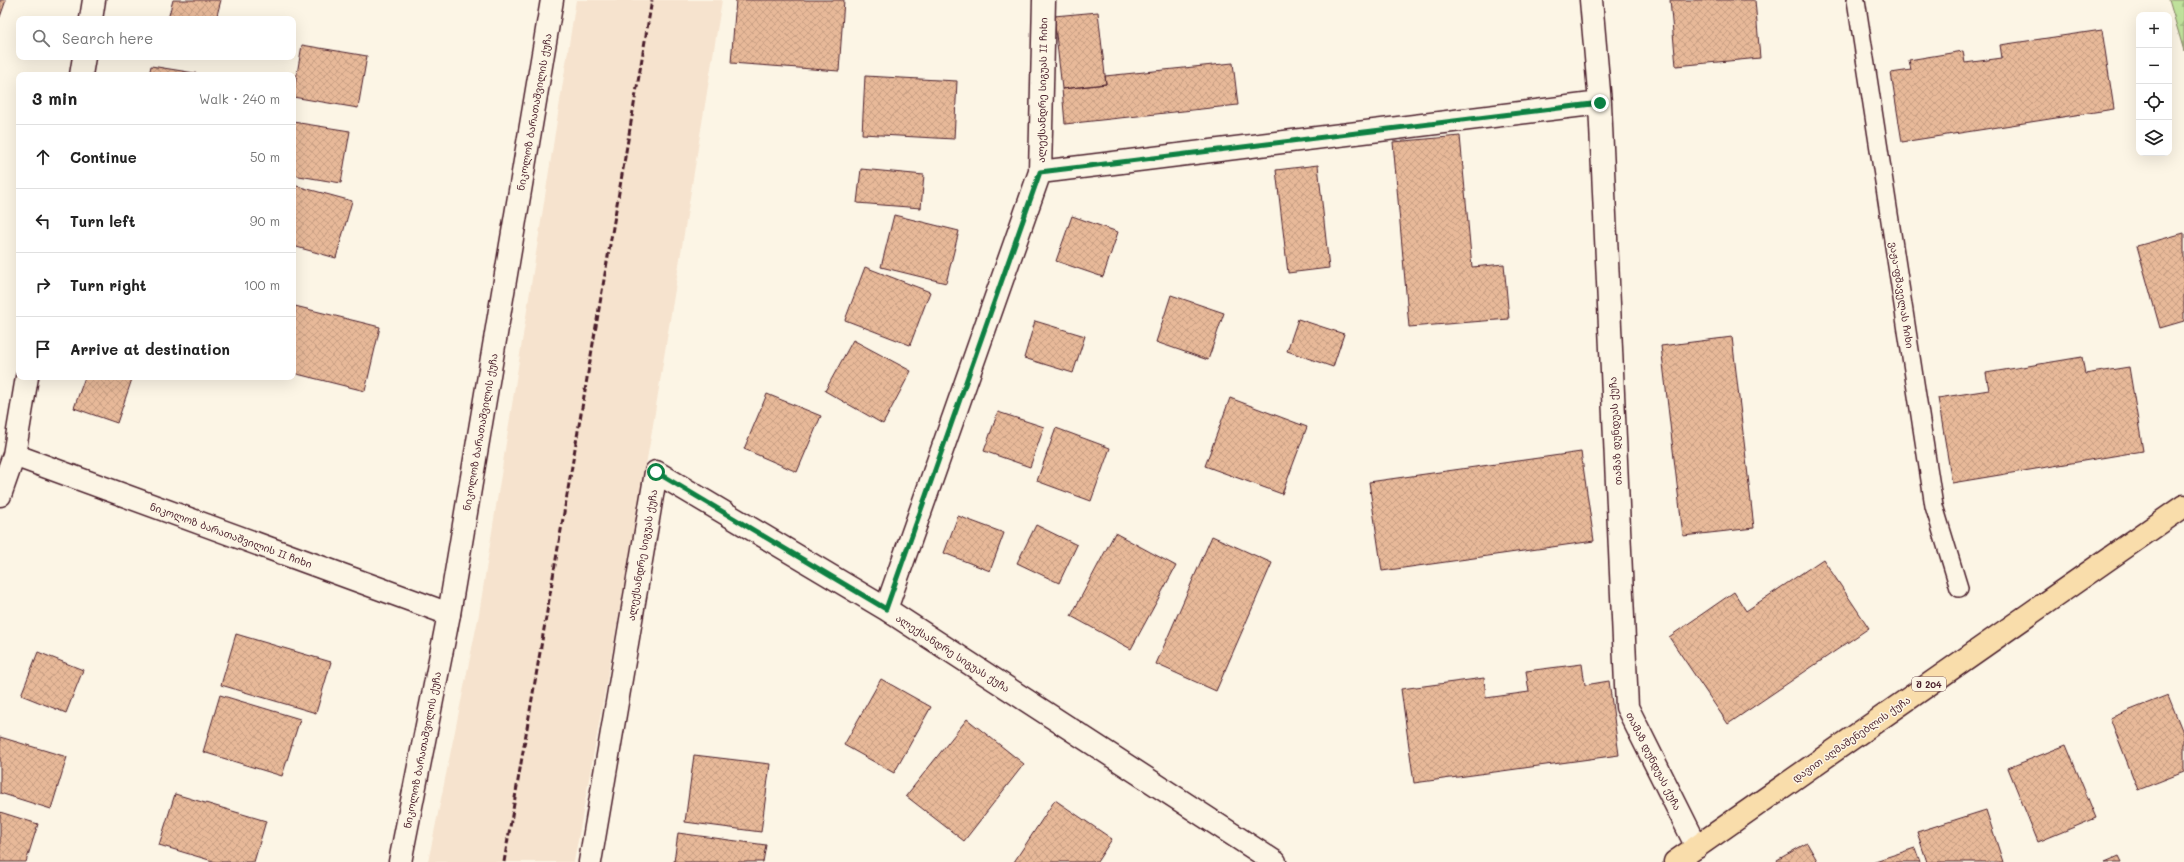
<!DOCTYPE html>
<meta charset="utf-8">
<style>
body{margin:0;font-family:Mali,"Noto Sans Georgian",sans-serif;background:#f2f2f2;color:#222}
.controls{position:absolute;right:12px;top:12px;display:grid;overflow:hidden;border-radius:8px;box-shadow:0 4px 16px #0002}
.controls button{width:36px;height:36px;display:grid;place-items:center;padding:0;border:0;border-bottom:1px solid #e0e0e0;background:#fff;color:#222;font:20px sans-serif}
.stop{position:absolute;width:12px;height:12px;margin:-9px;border:3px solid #0b8043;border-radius:50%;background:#fff}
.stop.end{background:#0b8043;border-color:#fff;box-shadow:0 1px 4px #0008}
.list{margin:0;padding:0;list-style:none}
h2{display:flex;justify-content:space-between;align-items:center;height:52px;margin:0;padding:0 16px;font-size:17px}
h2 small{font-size:13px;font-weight:400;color:#767676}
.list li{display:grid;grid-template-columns:26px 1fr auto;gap:12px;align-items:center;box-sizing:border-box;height:64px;padding:0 16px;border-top:1px solid #e0e0e0}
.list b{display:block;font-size:15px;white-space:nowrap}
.list em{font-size:13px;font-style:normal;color:#767676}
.icon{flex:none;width:22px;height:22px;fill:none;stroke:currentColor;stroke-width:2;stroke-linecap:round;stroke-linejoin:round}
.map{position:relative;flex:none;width:2184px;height:862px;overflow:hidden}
.search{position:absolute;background:#fff;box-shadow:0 4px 16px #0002;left:16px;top:16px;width:280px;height:44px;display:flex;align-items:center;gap:10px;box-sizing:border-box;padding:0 14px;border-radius:8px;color:#767676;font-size:15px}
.panel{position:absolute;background:#fff;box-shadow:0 4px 16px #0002;left:16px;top:72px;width:280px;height:308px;border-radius:8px}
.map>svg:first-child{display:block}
.built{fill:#f6e3ce}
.forest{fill:url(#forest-firs);stroke:#848063}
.building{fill:url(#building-cross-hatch);stroke:#4a1f2b}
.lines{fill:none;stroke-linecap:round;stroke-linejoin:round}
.service-casing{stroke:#4a1f2b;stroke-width:20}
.minor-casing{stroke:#4a1f2b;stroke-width:25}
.tertiary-casing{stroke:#4a1f2b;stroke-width:25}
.primary-casing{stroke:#4a1f2b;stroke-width:25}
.service{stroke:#fcf5e5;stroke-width:17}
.minor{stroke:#fcf5e5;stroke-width:22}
.tertiary{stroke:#fcf5e5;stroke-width:22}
.primary{stroke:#f9ddab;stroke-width:22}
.rail{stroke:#4a1f2b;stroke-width:3;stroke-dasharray:6 3;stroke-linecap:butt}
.route{stroke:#0b8043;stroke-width:5}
.labels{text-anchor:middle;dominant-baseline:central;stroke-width:3;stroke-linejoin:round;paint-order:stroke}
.shield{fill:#fcf5e5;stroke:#7f5f63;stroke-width:1}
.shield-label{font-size:9px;font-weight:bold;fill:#4a1f2b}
.street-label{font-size:10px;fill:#4a1f2b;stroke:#fcf5e5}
</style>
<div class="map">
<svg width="2184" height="862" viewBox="0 0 2184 862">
<defs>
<pattern id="forest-firs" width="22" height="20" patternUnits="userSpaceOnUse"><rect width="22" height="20" fill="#bfe19b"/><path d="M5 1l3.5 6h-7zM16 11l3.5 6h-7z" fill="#a6c186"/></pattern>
<pattern id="building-cross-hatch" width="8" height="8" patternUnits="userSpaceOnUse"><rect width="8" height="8" fill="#e8b999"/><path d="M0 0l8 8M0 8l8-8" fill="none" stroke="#c89f84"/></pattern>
</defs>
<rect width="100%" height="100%" fill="#fcf5e5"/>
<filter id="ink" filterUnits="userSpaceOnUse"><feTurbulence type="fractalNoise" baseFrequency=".025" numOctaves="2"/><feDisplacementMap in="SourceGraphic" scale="8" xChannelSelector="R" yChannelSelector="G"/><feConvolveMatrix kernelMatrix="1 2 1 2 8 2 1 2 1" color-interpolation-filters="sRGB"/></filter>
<g filter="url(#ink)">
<path class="built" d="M576,0H722L651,437L574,862H428L479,614Z"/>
<path class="forest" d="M2169,0H2184V51Z"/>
<path class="building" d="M0,0H6L0,17Z
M173,0H221L216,19H168Z
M736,0H844L839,71L731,63Z
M1670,0H1755L1760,58L1676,66Z
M1098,12L1106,84L1062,89L1054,16Z
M2102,30L2114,109L1902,142L1891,73L1911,70L1909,60L1963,51L1965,63L2002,58L2000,45Z
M302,45L367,56L358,108L293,97Z
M1233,63L1238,105L1065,124L1062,89L1106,84L1105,76Z
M151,66L207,75H149Z
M865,76L957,81L954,139L862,134Z
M293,122L350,131L341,183L293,175Z
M1460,136L1472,267L1504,264L1509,319L1409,327L1393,142Z
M1318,165L1329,268L1288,273L1276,170Z
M861,169L924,175L921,208L857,203Z
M293,185L352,201L336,258L293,246Z
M894,215L959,231L946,283L881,267Z
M1072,216L1118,232L1103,277L1056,261Z
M2184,233V321L2160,328L2137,246Z
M865,267L930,292L910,345L845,320Z
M1171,295L1224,313L1208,360L1156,342Z
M295,306L380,327L365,391L293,373Z
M1298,319L1344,334L1333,367L1287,351Z
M1035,321L1085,336L1073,373L1024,358Z
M1732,337L1754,528L1683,536L1661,346Z
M853,340L911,371L883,424L825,391Z
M2082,357L2085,374L2129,367L2143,451L1952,483L1938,398L1989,390L1986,373Z
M85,377L132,379L117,423L74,408Z
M767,394L821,416L797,472L744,449Z
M1230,398L1307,427L1282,494L1205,466Z
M998,412L1044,427L1030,467L984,451Z
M1056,428L1110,448L1091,501L1037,481Z
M1581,452L1594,541L1382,571L1369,482Z
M958,516L1004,533L990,571L944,553Z
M1036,525L1077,545L1059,583L1017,563Z
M1115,533L1176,566L1131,649L1071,616Z
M1212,536L1272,563L1216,691L1156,664Z
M1823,559L1869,628L1728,724L1669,637L1734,592L1746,611Z
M236,634L331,662L316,713L221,685Z
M38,652L83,670L66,713L21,695Z
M1582,664L1585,685L1609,681L1619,755L1414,783L1401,689L1484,678L1486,698L1529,692L1526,671Z
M881,679L931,707L894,773L844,745Z
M220,695L300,719L282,776L203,752Z
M2168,695L2184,735V772L2138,790L2110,718Z
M967,719L1024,764L964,841L906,796Z
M0,737L67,757L51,809L0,793Z
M2066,745L2096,818L2038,842L2008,768Z
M694,755L770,764L761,832L685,822Z
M175,794L266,821L254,862H216L159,845Z
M1055,800L1112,839L1097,862H1014Z
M1986,810L2003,862H1927L1917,832Z
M0,812L38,824L26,862H0Z
M678,833L766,845L763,862H674Z
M1807,843L1818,862H1778L1777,860Z
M1915,848L1920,862H1872Z
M2119,856L2122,862H2105Z"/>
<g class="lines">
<defs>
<path id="service" d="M1856,0L1934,506L1959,588"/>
<path id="minor" d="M1591,0L1600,103L1627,707L1697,847
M91,19L94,0
M81,75L84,57
M1040,172L1600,103
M14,455L449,614
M0,495L14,455L27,377
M886,609L1040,172L1044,0
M590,862L656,472L886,609L1275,862"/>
<path id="tertiary" d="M400,862L449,614L552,0"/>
<path id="primary" d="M1675,862L2184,506"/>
</defs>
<use href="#service" class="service-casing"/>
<use href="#minor" class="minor-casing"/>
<use href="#tertiary" class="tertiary-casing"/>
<use href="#primary" class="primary-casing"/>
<use href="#service" class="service"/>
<use href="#minor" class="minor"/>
<use href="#tertiary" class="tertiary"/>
<use href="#primary" class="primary"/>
<path class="rail" d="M504,862L652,0"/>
</g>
</g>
<g class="lines" filter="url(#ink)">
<path class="route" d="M656,472L886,609L1040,172L1600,103"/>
</g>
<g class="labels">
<rect class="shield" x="1912" y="677" width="34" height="14" rx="3"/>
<g class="shield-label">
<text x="1929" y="684">შ 204</text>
</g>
<g class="street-label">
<text transform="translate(1042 90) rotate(-89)">ალექსანდრე სიგუას II ჩიხი</text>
<text transform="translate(534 112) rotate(-80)">ნიკოლოზ ბარათაშვილის ქუჩა</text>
<text transform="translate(1902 295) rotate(81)">ვაჟა-ფშაველას ჩიხი</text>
<text transform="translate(1615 431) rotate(-93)">თამაზ დუნდუას ქუჩა</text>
<text transform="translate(480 432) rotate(-80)">ნიკოლოზ ბარათაშვილის ქუჩა</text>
<text transform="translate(231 535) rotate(20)">ნიკოლოზ ბარათაშვილის II ჩიხი</text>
<text transform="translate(642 555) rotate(-80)">ალექსანდრე სიგუას ქუჩა</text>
<text transform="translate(953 653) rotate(33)">ალექსანდრე სიგუას ქუჩა</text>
<text transform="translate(1851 739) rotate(-35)">დავით აღმაშენებლის ქუჩა</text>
<text transform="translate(422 750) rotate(-79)">ნიკოლოზ ბარათაშვილის ქუჩა</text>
<text transform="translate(1654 761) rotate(63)">თამაზ დუნდუას ქუჩა</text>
</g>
</g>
</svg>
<div class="controls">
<button>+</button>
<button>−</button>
<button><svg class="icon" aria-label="locate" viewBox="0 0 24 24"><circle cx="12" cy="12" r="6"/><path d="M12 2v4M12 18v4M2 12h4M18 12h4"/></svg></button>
<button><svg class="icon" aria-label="layers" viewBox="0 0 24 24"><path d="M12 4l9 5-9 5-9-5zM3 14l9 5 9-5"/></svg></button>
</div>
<div class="stop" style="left:656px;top:472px"></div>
<div class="stop end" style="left:1600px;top:103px"></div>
<div class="search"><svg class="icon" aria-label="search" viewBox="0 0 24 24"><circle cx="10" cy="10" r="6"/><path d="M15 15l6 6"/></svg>Search here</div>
<section class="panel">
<h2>3 min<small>Walk · 240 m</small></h2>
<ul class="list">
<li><svg class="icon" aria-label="ahead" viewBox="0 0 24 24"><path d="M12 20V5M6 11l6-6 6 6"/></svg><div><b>Continue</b></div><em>50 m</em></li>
<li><svg class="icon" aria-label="left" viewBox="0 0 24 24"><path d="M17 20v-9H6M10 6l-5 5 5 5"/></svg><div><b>Turn left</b></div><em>90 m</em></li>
<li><svg class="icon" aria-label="right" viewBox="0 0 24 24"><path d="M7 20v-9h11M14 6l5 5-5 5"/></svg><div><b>Turn right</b></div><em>100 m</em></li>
<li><svg class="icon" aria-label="arrive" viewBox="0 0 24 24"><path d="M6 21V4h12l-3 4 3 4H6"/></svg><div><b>Arrive at destination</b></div></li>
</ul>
</section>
</div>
